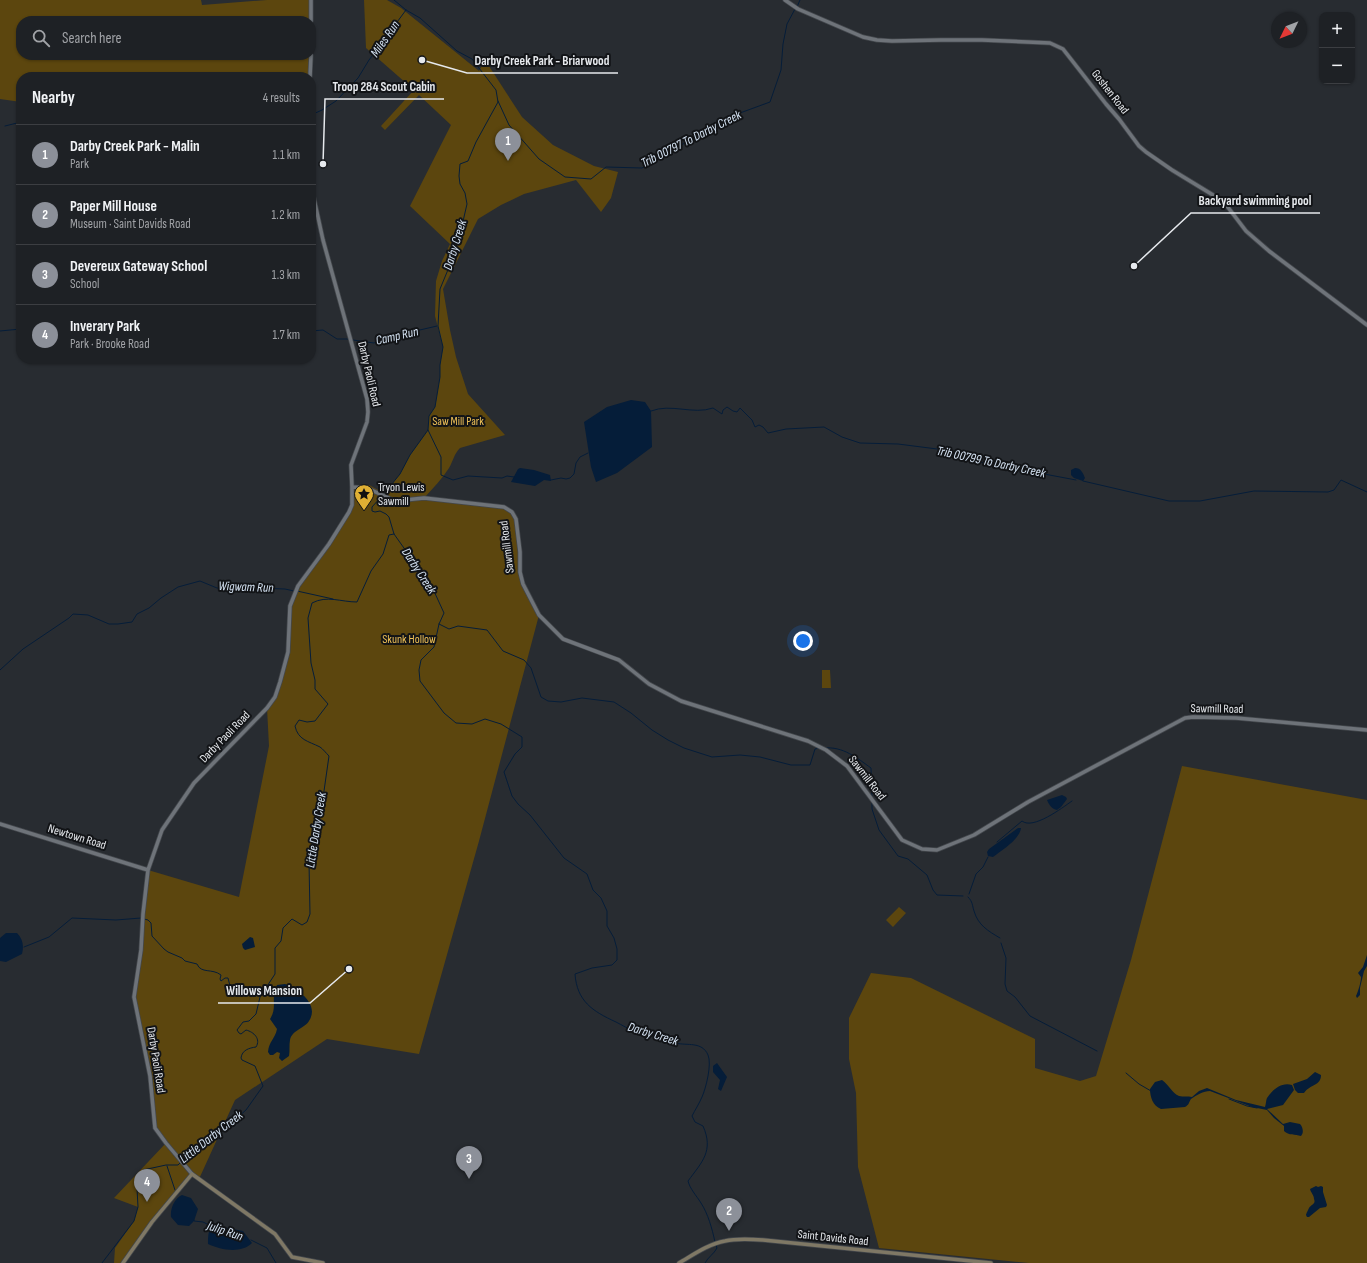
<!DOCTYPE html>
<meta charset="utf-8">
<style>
body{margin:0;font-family:"Sofia Sans Condensed",sans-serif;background:#26292d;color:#f1f3f6}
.controls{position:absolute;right:12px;top:12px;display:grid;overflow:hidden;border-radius:8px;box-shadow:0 1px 3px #0004}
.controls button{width:36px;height:36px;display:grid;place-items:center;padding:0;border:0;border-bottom:1px solid #3c3e42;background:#1e2125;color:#f1f3f6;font:20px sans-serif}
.compass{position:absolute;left:1271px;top:12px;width:36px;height:36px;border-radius:50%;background:#1e2125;box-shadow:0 1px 3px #0004;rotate:227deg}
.you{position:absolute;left:803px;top:641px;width:14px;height:14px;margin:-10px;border:3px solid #fff;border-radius:50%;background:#1a73e8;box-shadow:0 0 0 6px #1a73e833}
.badge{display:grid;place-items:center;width:26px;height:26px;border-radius:50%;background:#8c9099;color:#fff;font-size:13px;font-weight:700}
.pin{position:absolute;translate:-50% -33px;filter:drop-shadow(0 1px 2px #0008)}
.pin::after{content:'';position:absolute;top:21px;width:14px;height:12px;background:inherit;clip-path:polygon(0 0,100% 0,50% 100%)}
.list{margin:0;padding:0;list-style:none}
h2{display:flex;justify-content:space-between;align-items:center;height:52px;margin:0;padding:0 16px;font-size:17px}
h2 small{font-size:13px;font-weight:400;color:#a1a3a7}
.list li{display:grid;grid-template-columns:26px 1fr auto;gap:12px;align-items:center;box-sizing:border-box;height:60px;padding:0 16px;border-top:1px solid #3c3e42}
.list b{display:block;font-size:15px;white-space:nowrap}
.list p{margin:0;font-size:13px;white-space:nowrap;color:#a1a3a7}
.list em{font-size:13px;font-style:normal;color:#a1a3a7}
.icon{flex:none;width:22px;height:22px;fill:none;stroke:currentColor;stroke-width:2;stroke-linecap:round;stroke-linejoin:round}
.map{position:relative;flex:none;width:1367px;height:1263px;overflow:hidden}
.search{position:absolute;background:#1e2125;box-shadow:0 1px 3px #0004;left:16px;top:16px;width:300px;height:44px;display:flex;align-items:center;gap:10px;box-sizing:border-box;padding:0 14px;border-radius:16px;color:#a1a3a7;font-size:15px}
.panel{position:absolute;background:#1e2125;box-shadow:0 1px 3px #0004;left:16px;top:72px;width:300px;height:292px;border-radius:16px}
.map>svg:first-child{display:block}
.green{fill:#5c460e}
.water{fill:#051d39}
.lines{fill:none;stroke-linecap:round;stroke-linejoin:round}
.stream{stroke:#051d39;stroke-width:1}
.tertiary-casing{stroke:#43474c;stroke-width:5}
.secondary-casing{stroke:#43474c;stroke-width:5}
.tertiary{stroke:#6e7379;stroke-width:3.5}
.secondary{stroke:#7f7865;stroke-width:3.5}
.labels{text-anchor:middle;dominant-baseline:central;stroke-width:4;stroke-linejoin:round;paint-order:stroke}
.street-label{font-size:12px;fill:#e6e9ed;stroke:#121417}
.park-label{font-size:12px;fill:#f0c258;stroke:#121417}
.poi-label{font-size:12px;fill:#e6e9ed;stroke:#121417;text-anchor:start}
.water-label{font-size:13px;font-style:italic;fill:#d6e4f4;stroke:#121417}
.leader{fill:none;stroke:#e6e9ed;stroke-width:1.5}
.callout-dot{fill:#e6e9ed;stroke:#121417;stroke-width:1.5}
.callout-label{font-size:13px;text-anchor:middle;font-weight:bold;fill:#e6e9ed;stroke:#121417;stroke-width:4;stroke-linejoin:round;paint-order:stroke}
</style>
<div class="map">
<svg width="1367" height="1263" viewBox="0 0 1367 1263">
<rect width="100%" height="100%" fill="#282c31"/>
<path class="green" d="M0,0H201L202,5L267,0H311V21H21V55H311L310,77H21V102L0,99Z
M364,0H387L401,8L479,71L485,60L522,117L553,145L594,166L618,172L611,198L601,212L576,180L524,194L501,205L478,219L443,289L450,330L456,357L468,394L505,435L460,448C454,454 453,461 449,468C442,479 433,488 424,498L504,507L512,512L516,519L523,584L539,615L479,841L419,1054L327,1039L235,1100L199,1179L192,1174L152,1222L123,1263H114L115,1248L134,1221L138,1207L114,1198L166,1143L155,1128L150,1076L134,997L148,870L239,897L269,746L267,708L275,697L288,652L290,606L298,586L329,544L352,505V487L369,485L384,493L400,474L410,455L428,430L429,416L435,407L440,377V365L443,347L435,316L436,281L442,261L450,244L410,206L451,125L419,95L385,130L381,126L414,90L366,48Z
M822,670H830L831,688H822Z
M1182,766L1367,800V1263H1029L879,1248L858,1167L856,1093L849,1059V1018L871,973L911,978L1035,1039V1068L1080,1081L1096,1076L1131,960Z
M899,907L906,913L893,927L886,920Z"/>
<path class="water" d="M631,400L645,402L651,411L652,447L617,473L596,482L591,467L584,422L607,407Z
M520,468L534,470L550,475L551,481L544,480L535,486L511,482L518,469Z
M1075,468C1081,468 1083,473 1085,478L1083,481L1074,478L1071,475V470Z
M1062,795L1066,797L1067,799L1061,807L1057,810C1052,809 1049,805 1047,800Z
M1018,828H1021C1020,839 1002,850 993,857L988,856L987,852L989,849Z
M6,933H17C23,939 24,946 22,954L6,962L0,961V938Z
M250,937L253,938L255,947L245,950L243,948L242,944Z
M1367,955V966L1364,971L1360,988V995L1357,998L1356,996C1358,992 1361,982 1361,977L1358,973L1363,967Z
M285,984C298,989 320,1004 309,1021C305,1028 292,1030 290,1040C289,1045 290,1051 289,1056L282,1061L279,1058L280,1053L277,1052L273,1055H270L268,1052C269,1041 275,1039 277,1029L270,1019C278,1007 270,999 277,985Z
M717,1063L727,1077L721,1091L718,1089L720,1080L713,1072V1066Z
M1315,1072L1321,1075C1321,1086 1310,1084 1304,1093H1298L1295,1090L1293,1084L1307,1079Z
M1162,1080C1169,1085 1172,1093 1179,1096C1183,1097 1188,1096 1192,1097L1199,1091L1207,1088L1236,1100L1265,1107C1266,1104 1266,1100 1267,1098C1273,1089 1282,1082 1292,1085L1294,1090L1283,1105L1267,1109L1283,1124L1290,1122L1300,1124C1303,1127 1304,1133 1301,1136C1295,1134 1289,1136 1284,1131V1126L1274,1118L1267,1110L1252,1107L1210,1091C1203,1091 1197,1095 1191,1099C1189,1102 1189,1105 1185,1107L1161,1109C1153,1106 1150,1097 1150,1089L1155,1082Z
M1316,1186L1318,1187L1321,1186L1323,1187V1192L1327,1205L1326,1207L1320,1208L1309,1217H1307L1306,1215C1306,1214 1309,1208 1309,1208C1312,1204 1316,1204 1314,1199C1314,1195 1311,1193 1310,1189Z
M182,1195L191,1198L198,1209L194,1221L189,1226L178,1225L171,1217C170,1208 175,1198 182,1195Z
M212,1225L243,1231L252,1243C241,1254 221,1250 208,1244C208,1238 208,1230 212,1225Z"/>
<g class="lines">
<path class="stream" d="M797,7L800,0
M498,101L509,125L539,159L565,177L591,179L606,167L642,168L729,117L770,102L781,70L783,44L787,24L795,9
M311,115L322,110L336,101L358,78L369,60L406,10
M5,126L21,122
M0,331L21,329
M311,331L323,330L337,339H350
M353,340L374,343L394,336L437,326
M651,411C671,403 693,415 713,408L722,414L723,410L727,407L733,411L737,412L740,408L752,420L755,427L759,425L763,427L768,433L786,429L824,427L842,437L860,443L898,444L945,450L975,461L1076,480
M428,430L441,457V475L453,480L468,476L502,478L507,476L514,477
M551,480L561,478L566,479L570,478L574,474L576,463L580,457L588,453
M1083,481L1169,501H1200L1254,491L1328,492L1334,490L1341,480L1367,492
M383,495L400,474L410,455L428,430L429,416L435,407L440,377V365L443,347L438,326L440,289L452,260L461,230L467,204L465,193L460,184L459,176L460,164L468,161L476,142L498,102L496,90L472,59L457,51L420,18L406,10L394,0
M381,497L372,507V511L375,512L380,511L386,514L389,517L394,534L433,589L444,613L439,624L434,647L421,660L419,670L420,681L444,713L456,723L472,724L485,719L501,724L522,737V747L515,754L504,772L512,796L518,804L530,815L564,858L587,874L593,890L601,898L607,911V926L614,938L617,949V960L612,965L592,968L575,974C577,1001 592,1011 616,1022C622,1025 628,1029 635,1031C644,1034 653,1035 662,1037C667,1038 671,1042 676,1043C687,1046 702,1041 708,1055C712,1064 706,1088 702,1097C699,1104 695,1110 692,1116L695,1122L703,1126C714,1151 702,1162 688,1181C690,1189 696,1195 701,1203C708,1214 712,1228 715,1242
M297,591L333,599
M439,624L449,629L458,626L487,630L503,651L524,660L531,668L541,697L548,701L561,702L582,698L614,702L631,713L652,730L668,740L684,748L712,757L740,755L760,757L791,765H810L815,749L819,748
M0,670L23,649L69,618L73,614L88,615L109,624H118L132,622L137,614L149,608L161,598L178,587L200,581L217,588L232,589L258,588L285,589L294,591
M824,748C843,746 857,758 871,768L872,798
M872,803V809L879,830L898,856L908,859L927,875L933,890L937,895L963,896
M997,842L1022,821C1033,830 1062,808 1072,801
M969,894L976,874L983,867L988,857
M968,897C973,902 972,905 974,911C978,925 988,931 1000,938
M144,919L148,920L151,923L152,936L164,949L168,952L182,958L185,961L197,964C201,974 212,968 221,975L220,979L221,981L225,978H228L230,986L244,988L251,994L259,996
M1001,943L1006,958L1005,984L1007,991L1015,997L1030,1016L1097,1051
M24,947L49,937L72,918L116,920L141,918
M1126,1073L1139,1084L1151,1091
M1229,1099L1247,1106L1257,1108
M183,1161L222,1131L246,1110L263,1086L255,1066L242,1060L241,1058C242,1050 249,1048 256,1047C261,1039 254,1032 246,1030L241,1034L239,1033L237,1030L243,1022L249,1021L256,1014L260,997L275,974V948L281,941L283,928L292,919L302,925L307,922L310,914L309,863L322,805L329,756C326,753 323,749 320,747C308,741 298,740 295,726L299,720L307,722L315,721L328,704L315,689V680L311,663L308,618L312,603C327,595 341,602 357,602L371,571L383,554L389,535L394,534
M167,1166L175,1190
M194,1220V1221L203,1222L211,1226
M251,1240L267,1248L276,1263
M102,1263L134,1221L138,1207L137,1188L143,1170L166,1165H178L180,1163
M705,1263C708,1257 714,1254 717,1248L716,1245"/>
<defs>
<path id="tertiary" d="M785,0L798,9L863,37L877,40L892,41L941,40H982L1050,43L1063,49L1106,104L1119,119L1139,146L1146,152L1172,170L1213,195L1227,206L1246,231L1269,251L1367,325
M311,21V0
M310,77L311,55
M352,487L367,488L395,501L424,498L504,507L512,512L516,519L520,552V572L523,584L539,615L563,639L619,660L649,684L681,701L808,741L826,750L847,766L902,840L922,849L937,850L974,835L1028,802L1185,718L1193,717L1236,718L1367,730
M0,824L148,870
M192,1174L166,1143L155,1128L150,1076L134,997L141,950L143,914L148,870L162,830L194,783L267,708L275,697L280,682L288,652L290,606L298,586L329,544L349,512L352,505V487L351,465L367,422L368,412L367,399L323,240L311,185"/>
<path id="secondary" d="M123,1263L152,1222L192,1174L275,1234L292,1257L323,1263
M679,1263C693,1255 708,1244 725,1241C737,1238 750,1239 763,1240L991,1263"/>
</defs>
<use href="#tertiary" class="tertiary-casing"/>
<use href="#secondary" class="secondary-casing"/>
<use href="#tertiary" class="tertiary"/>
<use href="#secondary" class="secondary"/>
</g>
<defs>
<symbol id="sight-pin" viewBox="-11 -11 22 30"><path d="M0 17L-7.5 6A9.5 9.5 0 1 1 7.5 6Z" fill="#e0b034" stroke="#121417"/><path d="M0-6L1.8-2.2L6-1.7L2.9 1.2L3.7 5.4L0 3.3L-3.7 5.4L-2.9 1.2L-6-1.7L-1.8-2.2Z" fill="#111"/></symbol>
</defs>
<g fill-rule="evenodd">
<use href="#sight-pin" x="353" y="483" width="22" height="30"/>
</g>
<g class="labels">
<g class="street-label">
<text transform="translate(1110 92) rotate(52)">Goshen Road</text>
<text transform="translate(369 374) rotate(77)">Darby Paoli Road</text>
<text transform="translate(507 547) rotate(-97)">Sawmill Road</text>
<text transform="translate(1217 709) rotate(1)">Sawmill Road</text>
<text transform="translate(225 737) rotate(-46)">Darby Paoli Road</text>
<text transform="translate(867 778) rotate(52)">Sawmill Road</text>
<text transform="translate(77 837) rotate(17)">Newtown Road</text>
<text transform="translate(156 1060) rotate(81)">Darby Paoli Road</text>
<text transform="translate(833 1238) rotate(6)">Saint Davids Road</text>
</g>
<g class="park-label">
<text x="458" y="421">Saw Mill Park</text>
<text x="409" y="639">Skunk Hollow</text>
</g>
<g class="poi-label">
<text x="378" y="487">Tryon Lewis<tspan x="378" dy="14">Sawmill</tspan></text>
</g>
<g class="water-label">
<text transform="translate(385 39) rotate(-55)">Miles Run</text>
<text transform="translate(691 139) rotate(-27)">Trib 00797 To Darby Creek</text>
<text transform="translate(455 245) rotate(-73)">Darby Creek</text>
<text transform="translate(397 336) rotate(-13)">Camp Run</text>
<text transform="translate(991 462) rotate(12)">Trib 00799 To Darby Creek</text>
<text transform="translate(419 571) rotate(57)">Darby Creek</text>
<text transform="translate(246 587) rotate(2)">Wigwam Run</text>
<text transform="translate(316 830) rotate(-81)">Little Darby Creek</text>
<text transform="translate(653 1034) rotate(17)">Darby Creek</text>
<text transform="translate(211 1137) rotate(-38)">Little Darby Creek</text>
<text transform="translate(225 1231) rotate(19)">Julip Run</text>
</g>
</g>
<path class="leader" d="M422 60L467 73H618M323 164L325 99H444M1134 266L1191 213H1320M349 969L310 1003H218"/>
<g class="callout-dot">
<circle cx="422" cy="60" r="4"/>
<circle cx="323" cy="164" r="4"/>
<circle cx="1134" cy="266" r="4"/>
<circle cx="349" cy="969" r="4"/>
</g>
<g class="callout-label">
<text x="542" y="65">Darby Creek Park - Briarwood</text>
<text x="384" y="91">Troop 284 Scout Cabin</text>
<text x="1255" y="205">Backyard swimming pool</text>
<text x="264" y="995">Willows Mansion</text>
</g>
</svg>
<div class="controls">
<button>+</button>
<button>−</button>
</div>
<svg class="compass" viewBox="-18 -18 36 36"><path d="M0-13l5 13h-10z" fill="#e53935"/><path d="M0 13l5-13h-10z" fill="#a1a3a7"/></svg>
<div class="you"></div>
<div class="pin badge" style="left:508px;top:161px">1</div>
<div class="pin badge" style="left:729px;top:1231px">2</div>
<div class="pin badge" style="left:469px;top:1179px">3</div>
<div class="pin badge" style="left:147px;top:1202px">4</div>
<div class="search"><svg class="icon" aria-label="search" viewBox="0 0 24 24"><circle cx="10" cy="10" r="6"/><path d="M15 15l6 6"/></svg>Search here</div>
<section class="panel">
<h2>Nearby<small>4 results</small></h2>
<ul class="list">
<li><span class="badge">1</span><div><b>Darby Creek Park - Malin</b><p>Park</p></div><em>1.1 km</em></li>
<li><span class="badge">2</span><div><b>Paper Mill House</b><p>Museum · Saint Davids Road</p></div><em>1.2 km</em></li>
<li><span class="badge">3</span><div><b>Devereux Gateway School</b><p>School</p></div><em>1.3 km</em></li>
<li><span class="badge">4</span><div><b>Inverary Park</b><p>Park · Brooke Road</p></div><em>1.7 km</em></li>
</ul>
</section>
</div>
